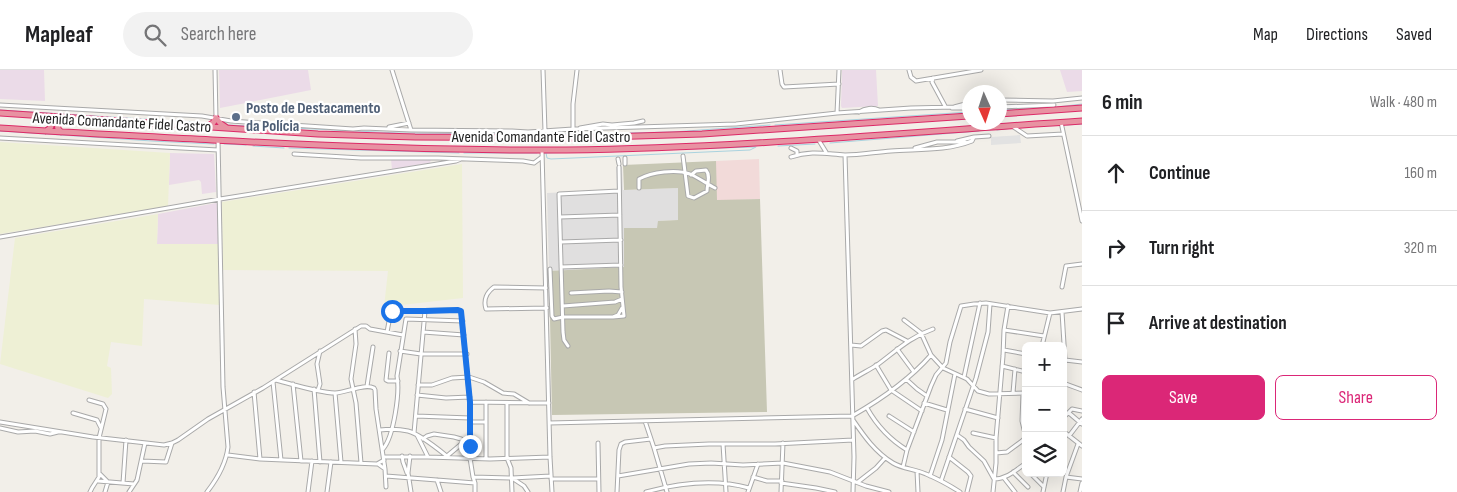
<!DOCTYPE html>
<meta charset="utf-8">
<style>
body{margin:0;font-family:"Sofia Sans Condensed",sans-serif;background:#f2f2f2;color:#202124}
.controls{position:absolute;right:15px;bottom:15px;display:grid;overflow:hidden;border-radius:8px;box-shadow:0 5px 20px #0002}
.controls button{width:45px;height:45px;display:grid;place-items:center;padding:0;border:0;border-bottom:1px solid #e0e0e0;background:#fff;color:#202124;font:25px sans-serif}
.compass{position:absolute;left:962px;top:15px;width:45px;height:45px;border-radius:50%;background:#fff;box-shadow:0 5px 20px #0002;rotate:177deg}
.stop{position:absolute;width:15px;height:15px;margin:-11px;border:4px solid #1a73e8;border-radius:50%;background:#fff}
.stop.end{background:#1a73e8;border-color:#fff;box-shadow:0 1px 5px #0008}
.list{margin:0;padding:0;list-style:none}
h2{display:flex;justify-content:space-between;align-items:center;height:65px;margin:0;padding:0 20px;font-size:21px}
h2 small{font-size:16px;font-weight:400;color:#757577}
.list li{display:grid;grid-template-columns:32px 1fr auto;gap:15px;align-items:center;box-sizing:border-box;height:75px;padding:0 20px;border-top:1px solid #e0e0e0}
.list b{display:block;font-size:19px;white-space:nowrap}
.list em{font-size:16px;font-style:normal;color:#757577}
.actions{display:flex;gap:10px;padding:15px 20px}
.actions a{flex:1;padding:11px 0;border:1px solid #db2777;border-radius:8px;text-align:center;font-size:18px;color:#db2777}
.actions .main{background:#db2777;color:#fff}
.icon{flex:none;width:28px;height:28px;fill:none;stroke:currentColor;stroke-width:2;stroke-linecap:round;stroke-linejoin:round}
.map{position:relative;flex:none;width:1082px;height:422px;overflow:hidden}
header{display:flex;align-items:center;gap:30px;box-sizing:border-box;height:70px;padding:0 25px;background:#fff;border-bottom:1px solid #e0e0e0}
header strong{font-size:24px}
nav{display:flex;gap:28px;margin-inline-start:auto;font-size:18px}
.search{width:350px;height:45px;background:#f2f2f2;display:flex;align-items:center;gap:12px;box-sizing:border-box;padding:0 18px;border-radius:28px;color:#757577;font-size:19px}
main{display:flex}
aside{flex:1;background:#fff}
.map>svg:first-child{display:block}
.residential{fill:#e0dfdf}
.commercial{fill:#f2dad9}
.industrial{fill:#ebdbe8}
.construction{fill:#c7c7b4}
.farmland{fill:#eef0d5}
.parking{fill:#e2e2e2}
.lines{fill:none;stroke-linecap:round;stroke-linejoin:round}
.stream{stroke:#aad3df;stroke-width:1}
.minor-casing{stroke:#a9a9a9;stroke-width:5}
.highway-casing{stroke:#dc2a67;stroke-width:7}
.minor{stroke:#fff;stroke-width:3}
.highway{stroke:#e892a2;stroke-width:5}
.route{stroke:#1a73e8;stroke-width:6}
.service-dot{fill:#5c6f8a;stroke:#fff;stroke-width:2}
.labels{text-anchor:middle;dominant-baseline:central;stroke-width:4.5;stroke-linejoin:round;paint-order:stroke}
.service-label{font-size:16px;font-weight:bold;fill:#4e5e75;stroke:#fff;text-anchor:start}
.street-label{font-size:16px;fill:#222;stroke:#fff}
</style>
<header>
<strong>Mapleaf</strong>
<div class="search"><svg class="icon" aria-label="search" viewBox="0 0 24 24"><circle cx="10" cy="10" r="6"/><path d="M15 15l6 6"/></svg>Search here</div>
<nav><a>Map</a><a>Directions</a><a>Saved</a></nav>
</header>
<main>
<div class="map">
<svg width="1082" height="422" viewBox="0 0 1082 422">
<rect width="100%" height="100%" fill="#f2efe9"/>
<path class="residential" d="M622,96L623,120L678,118V150L658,151V158L626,198L549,201L547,123L617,120L616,97Z"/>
<path class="commercial" d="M759,89L760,129L716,131V91Z"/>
<path class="industrial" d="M0,0H44L45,31L0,29Z
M219,0H308L311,20L220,38Z
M842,0H876L878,36L842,38L841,36Z
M1060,0H1082V21L1067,22Z
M170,83L214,84L216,122L202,124L201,112L199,110L169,115Z
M431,89L430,93L392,99L391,90Z
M216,133L219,135V174H157L158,144Z"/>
<path class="construction" d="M716,91L717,130L760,129L767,342L552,345L549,201L624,197V158H657L658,151L678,150V118L624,120L623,95Z"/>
<path class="farmland" d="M0,72L170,83L168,136L0,164Z
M462,94L463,228L384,237L388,201L223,200L222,132Z
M158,144L157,174H219L220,235L144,229L142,276L111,272L107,296L111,298L112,324L108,328L0,294L15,168Z"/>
<path class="parking" d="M1020,65L1021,73L991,75V67Z"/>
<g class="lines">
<path class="stream" d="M1057,37L1082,34
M0,40L206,53
M999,40L1051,37
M228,55L399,63L571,64
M775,55L969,42
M1067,55L1082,54
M997,60L1013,58
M0,61L152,71L214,74
M575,64L673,62L770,55
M830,73L979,61
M224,74L246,75
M253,76L284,78
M778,76L815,74
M289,78L459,83
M464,83H537
M545,83L755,77
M546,83L547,88L551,89L750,80L756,77"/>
<defs>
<path id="minor" d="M215,0L216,48
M392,0L411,60
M543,0L545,61
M780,0L782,14L784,17L839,14
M909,0L911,7L916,11L981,0
M933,8L932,12L945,36L946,37
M999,30L1053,31L1082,28
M0,35L202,46L231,51L353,59L364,58L411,60L512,61L528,62L573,59L736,54L837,43L911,38L954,37L969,33
M999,37L1054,35
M952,38H969
M859,42C865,38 873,37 879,40
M837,43L839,0
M1061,52L1082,151
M1012,56L1027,66L1063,64
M389,57L409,53
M580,58L603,54L612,55L634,53L643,51
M0,68L218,80
M573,68V34L577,0
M818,69L826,82
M957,71L974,67L989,66
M791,78L797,81V85
M915,78L937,72H965
M542,81L550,387L552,422
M294,84L361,88H438L523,91L534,93L542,87
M845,85L854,387L853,422
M683,86L688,126L694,128L707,121C707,114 711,106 706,100L696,101L691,105
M791,87C811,80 826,84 845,85C860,85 876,82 891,81C918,79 947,81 972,71L974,67
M625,88V94
M618,89L619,94
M639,118V109C652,102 676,99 690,104C699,108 707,114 715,118
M560,147L620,145
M0,167L220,129L456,91L461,89
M561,172L621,170
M561,197L621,195
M550,199L552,246L554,249L563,247H613L618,245L622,238
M1062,217L1066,196L1082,194
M546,218L494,217C487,222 483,230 486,239L547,238
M571,223L609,221L622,222
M563,236L615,232L622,229
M1062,242L1065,290L1063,301
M613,247L624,246L621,217L619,97
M904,250L921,263L931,285L943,298L967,309L978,321L989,324L1026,323
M355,259L356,274L351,309L356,333L361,393
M1004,260L1044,266
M387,262L391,241L458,240L461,241L470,332V388L473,407L475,413V422
M423,262L464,265
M851,275L861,276L882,261L886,260L907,271
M568,276L564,270L563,262L559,124L619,121
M1042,276L1050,243
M897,279L914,302
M1004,280L1026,284
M400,281L421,284H467
M389,283L386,310L388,311H398
M1065,290L1082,292
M876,295L891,320L922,341
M1002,296L1026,302
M964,307L980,233
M853,309C861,304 869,300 877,295C896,281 910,267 933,259
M906,309L917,319L927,326
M276,310C291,314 320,323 335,323C346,323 364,313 374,318L375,320L376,339L385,399
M273,312L281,390
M1063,313L1082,320
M293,314L301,391
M418,315H432L452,308L469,307L484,312L503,323L514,324L529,333
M367,316L373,277
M314,319L320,392
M318,320L320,314L317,294L320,281
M254,322L260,389
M335,323L341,392
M1013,323L1015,299
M1023,323L1022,351L1026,368
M417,325L446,328L470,327
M89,330L103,334L106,339L99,368V407L92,418L90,422
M470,332L549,333
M507,333V388L511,398L512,422
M924,333L947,340
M867,338C877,356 889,369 907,380
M965,339L998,348
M73,343L97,350L101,358
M1069,343L1082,354
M416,346L470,348
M889,346L914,362
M1063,348L1072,339L1082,341
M853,350C864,366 875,382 893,393C903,399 915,399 926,404C938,409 949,415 960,422
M645,351L654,378L667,422
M0,352L93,367L164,375L172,373L178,370L208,349L263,318L361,256H366L370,259L403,265
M470,352H486V389
M486,352V332
M549,353L852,346C880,330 910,309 931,285
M0,358L18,362L35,361L50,364L58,362
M380,360C389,359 399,359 408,361C420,364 438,379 448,387
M1063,361L1082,376
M414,363L425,241
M973,363L996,368
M417,365L428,387
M957,365L964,370L969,377L984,391L994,409C1007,409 1016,400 1026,393
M1069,366L1082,349
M423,369L427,366L434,364L454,367L461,369L470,376
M1023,370L1026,375
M598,373L599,422
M723,374L726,422
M654,378L665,376L709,374H775L853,370
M383,379C394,366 400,322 397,306L406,249L463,251
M996,383L1007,382L1026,368
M228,385L260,389L377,394L384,390
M402,386L403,392L407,403
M410,386L408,403L411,422
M447,386L465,371
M384,387H428L490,389L550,387
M949,387L968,402L971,406L967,422
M142,391L166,392L172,373
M378,394L385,399L386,417
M903,397L907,380L931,316L936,305L946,293L950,272L961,236L974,234L986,233L1050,243L1082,239
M917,401L918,422
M1013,402L1028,417
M1030,403L1044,417
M100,404L108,412L105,422
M386,406L475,413
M618,406L689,394L711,393L743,395L783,393L830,402L866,416L889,422
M930,406L942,370L955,304
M473,407L512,408L551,406
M753,407L767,411H782
M1066,407L1082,409
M512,408L524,416L528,422
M1004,408L1015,422
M551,409H598
M437,410L441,422
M98,411L134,414
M941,411L976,308L988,262L990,234
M858,412L876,398L885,388
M123,413L126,370
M781,413L816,418L835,422
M129,422L137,410L145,373
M207,422C217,409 226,394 228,377L223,317L218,70
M308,422L312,391
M327,422L331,392
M617,422L619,380L621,374L625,372L651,369
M646,422C679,413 716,409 749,418
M748,422L758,394
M781,422L783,373
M993,422L996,393V368L1003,286L1004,260L1008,236
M1043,422L1047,403
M1063,422L1066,407L1078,374
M1080,422L1082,413"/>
<path id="highway" d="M0,43L318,64L415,67L573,68L702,64L969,46
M999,44L1082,38
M208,56L213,53L216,48L221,54L227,58
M0,58C71,63 141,66 212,70C330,76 447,81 566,80C738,78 910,62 1082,51
M46,61C53,58 53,51 47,47
M61,62C55,57 57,50 64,48"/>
</defs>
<use href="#minor" class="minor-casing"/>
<use href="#highway" class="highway-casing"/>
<use href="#minor" class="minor"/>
<use href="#highway" class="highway"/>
</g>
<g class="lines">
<path class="route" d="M392,241H425L458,240L461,241L470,332V376"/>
</g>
<circle class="service-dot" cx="236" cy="47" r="5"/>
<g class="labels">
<g class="service-label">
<text x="246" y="38">Posto de Destacamento<tspan x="246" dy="18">da Polícia</tspan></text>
</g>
<g class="street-label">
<text transform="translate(122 53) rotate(3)">Avenida Comandante Fidel Castro</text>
<text x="541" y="67">Avenida Comandante Fidel Castro</text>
</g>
</g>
</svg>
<div class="controls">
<button>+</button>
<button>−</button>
<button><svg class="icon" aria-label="layers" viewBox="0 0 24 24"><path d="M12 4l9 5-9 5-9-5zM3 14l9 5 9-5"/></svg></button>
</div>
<svg class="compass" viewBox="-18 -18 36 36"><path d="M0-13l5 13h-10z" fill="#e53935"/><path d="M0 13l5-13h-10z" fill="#757577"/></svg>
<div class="stop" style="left:392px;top:241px"></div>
<div class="stop end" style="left:470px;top:376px"></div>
</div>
<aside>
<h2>6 min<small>Walk · 480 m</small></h2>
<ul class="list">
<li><svg class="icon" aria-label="ahead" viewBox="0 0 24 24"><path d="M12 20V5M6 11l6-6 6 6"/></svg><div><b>Continue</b></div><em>160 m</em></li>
<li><svg class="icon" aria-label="right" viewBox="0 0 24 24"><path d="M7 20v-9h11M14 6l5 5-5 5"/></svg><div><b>Turn right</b></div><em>320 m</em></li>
<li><svg class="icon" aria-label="arrive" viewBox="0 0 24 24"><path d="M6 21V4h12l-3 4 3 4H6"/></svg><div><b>Arrive at destination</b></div></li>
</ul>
<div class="actions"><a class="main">Save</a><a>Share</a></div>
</aside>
</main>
